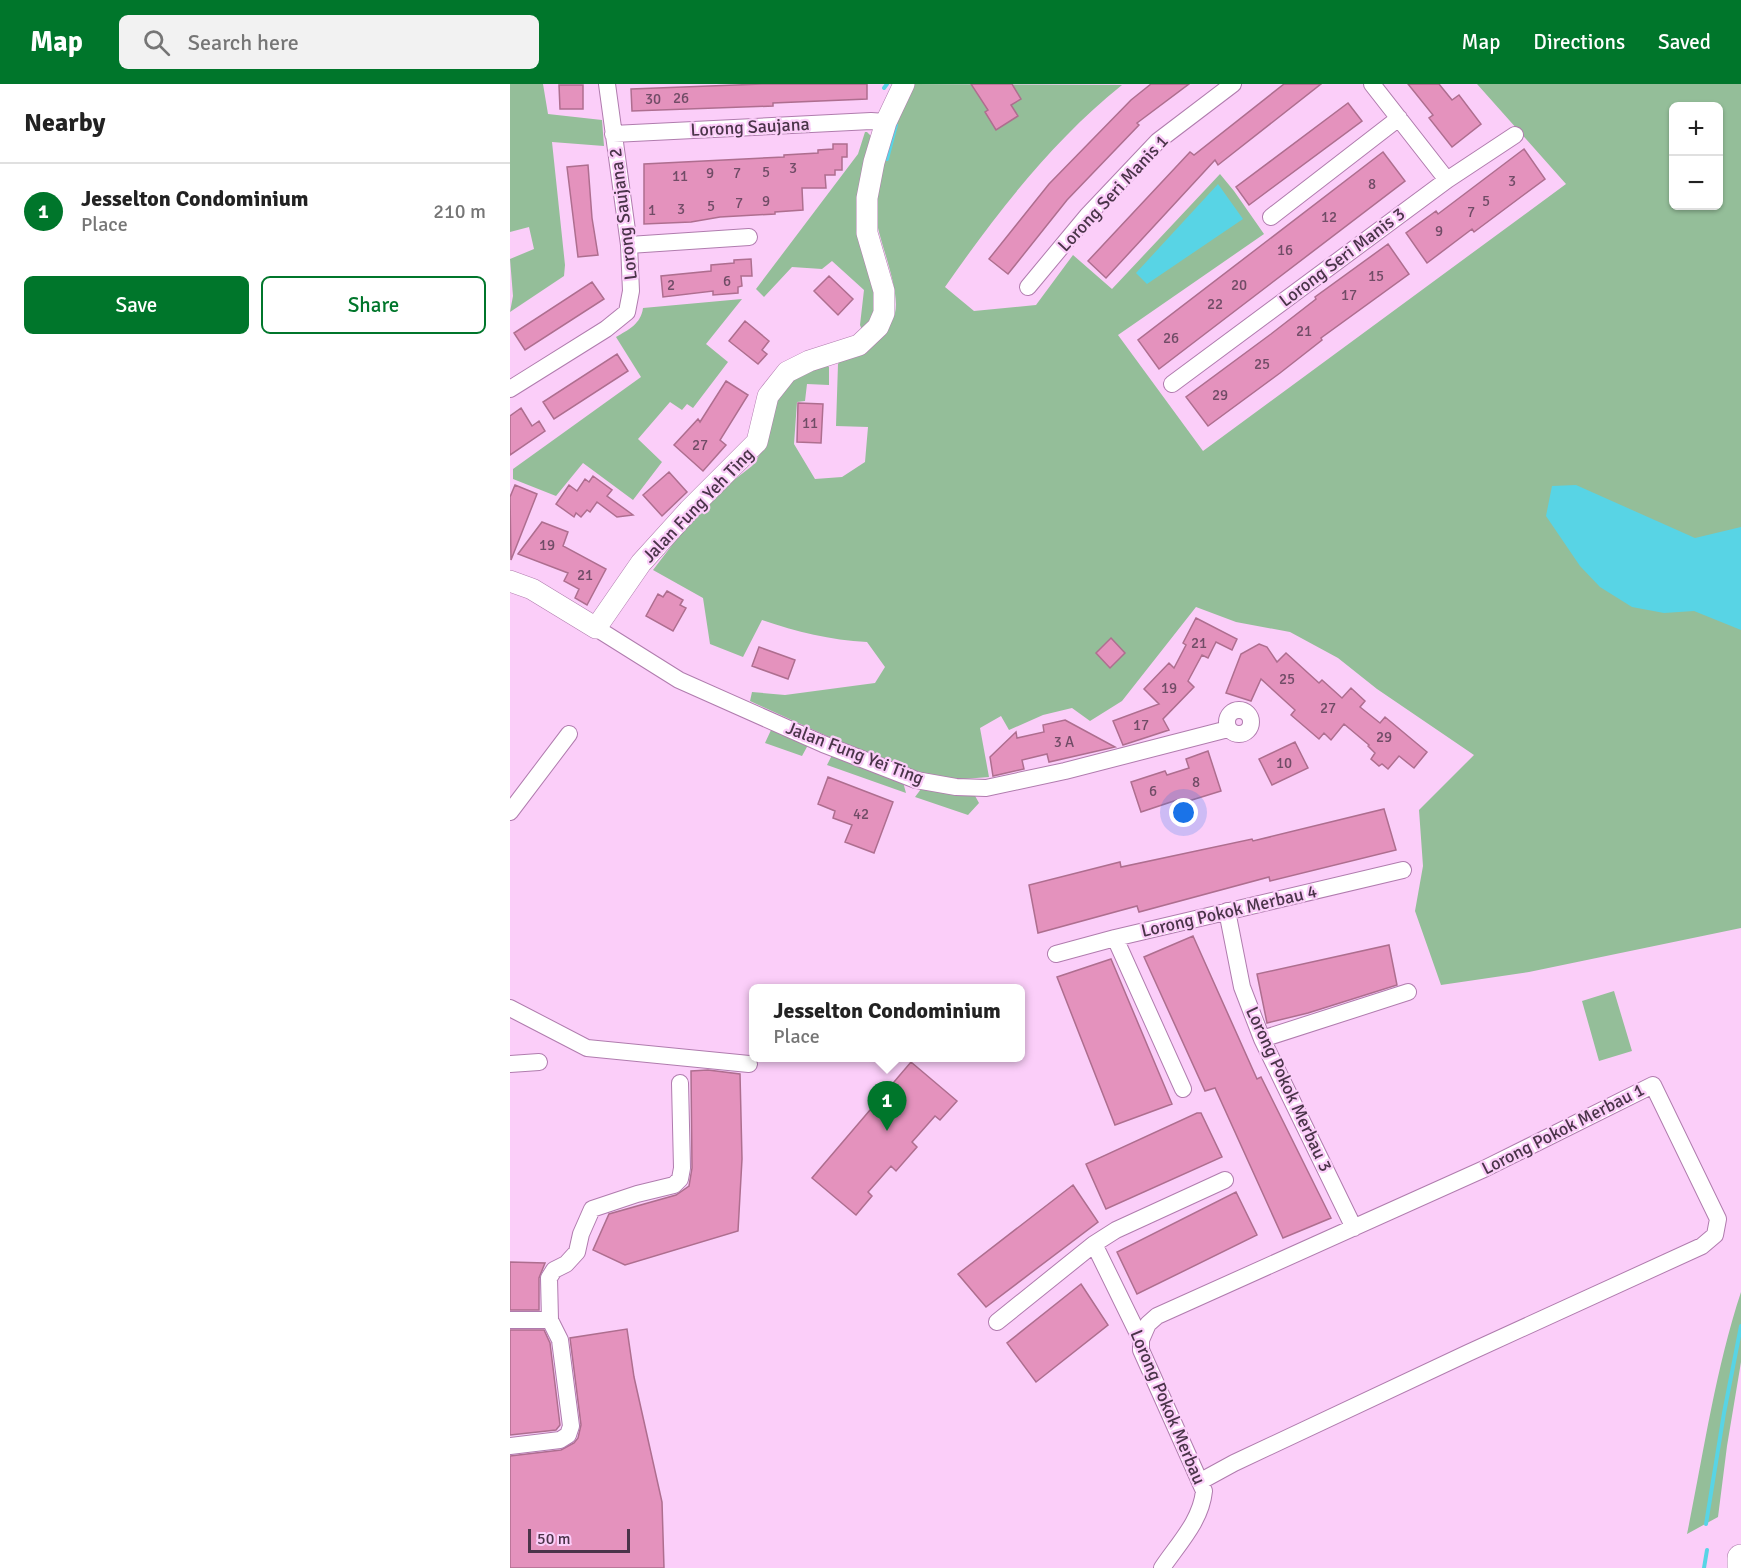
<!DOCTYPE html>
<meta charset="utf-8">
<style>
body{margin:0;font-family:Signika,sans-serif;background:#f2f2f2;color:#222}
.controls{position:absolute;right:18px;top:18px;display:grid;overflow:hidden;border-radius:9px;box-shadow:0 2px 4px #0004}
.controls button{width:54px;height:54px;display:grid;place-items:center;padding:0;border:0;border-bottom:2px solid #e0e0e0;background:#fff;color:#222;font:30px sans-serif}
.scale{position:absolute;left:18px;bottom:15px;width:102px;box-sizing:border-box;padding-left:6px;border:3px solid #4a3449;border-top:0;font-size:16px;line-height:21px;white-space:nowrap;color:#4a3449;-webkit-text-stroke:4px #fbcef9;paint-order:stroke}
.you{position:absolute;left:674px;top:729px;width:21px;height:21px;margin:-15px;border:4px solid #fff;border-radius:50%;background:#1a73e8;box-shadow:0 0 0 9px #1a73e833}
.badge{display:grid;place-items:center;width:39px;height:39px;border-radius:50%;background:#00762b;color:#fff;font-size:20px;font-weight:700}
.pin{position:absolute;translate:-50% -50px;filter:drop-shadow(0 2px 3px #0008)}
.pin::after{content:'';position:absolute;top:32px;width:21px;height:18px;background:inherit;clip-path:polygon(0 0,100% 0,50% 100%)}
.popup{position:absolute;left:239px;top:900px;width:276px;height:78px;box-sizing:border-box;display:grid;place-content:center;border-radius:9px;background:#fff;filter:drop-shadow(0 2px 4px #0005);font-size:20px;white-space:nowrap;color:#767676}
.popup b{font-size:22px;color:#222}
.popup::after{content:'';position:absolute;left:50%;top:100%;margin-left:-12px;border:12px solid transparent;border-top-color:#fff}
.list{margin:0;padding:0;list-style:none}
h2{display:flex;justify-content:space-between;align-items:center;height:78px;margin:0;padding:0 24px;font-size:26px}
h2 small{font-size:20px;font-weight:400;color:#767676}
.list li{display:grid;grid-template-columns:39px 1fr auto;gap:18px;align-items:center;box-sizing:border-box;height:96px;padding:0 24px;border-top:2px solid #e0e0e0}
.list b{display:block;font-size:22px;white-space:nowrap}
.list p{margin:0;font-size:20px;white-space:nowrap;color:#767676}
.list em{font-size:20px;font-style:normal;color:#767676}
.actions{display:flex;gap:12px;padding:18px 24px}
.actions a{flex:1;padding:14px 0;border:2px solid #00762b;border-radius:9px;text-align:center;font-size:21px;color:#00762b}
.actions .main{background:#00762b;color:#fff}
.icon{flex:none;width:33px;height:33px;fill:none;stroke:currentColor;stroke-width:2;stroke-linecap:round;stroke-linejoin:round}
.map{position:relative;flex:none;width:1231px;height:1484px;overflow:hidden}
header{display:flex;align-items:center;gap:36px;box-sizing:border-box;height:84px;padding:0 30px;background:#00762b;color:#fff}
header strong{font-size:28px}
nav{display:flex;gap:33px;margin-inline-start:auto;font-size:21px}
.search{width:420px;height:54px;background:#f2f2f2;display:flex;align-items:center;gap:15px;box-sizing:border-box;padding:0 21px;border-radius:9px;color:#767676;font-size:22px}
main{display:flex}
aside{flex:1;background:#fff}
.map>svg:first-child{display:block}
.green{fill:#94be99;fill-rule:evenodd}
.water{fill:#58d4e5}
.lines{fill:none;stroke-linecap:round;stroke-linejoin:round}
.stream{stroke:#58d4e5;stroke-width:4}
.building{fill:#e492bd;stroke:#ae6e8f;stroke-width:1.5}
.minor-casing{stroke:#b07cae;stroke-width:18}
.tertiary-casing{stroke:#b07cae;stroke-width:22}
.trunk-casing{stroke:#b07cae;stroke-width:28}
.minor{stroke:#fff;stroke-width:16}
.tertiary{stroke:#fff;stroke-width:21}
.trunk{stroke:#fff;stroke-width:27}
.labels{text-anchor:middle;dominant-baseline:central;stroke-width:4.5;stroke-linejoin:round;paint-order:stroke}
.number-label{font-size:15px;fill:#704c66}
.street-label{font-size:18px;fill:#4a3449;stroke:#fbcef9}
</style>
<header>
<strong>Map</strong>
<div class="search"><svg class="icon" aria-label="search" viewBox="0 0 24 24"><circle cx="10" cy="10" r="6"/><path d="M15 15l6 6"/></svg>Search here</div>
<nav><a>Map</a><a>Directions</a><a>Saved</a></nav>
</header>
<main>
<aside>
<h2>Nearby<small></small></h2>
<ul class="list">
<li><span class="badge">1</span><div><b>Jesselton Condominium</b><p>Place</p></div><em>210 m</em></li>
</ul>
<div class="actions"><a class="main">Save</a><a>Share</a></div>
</aside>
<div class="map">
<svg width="1231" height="1484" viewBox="0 0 1231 1484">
<rect width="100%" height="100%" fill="#fbcef9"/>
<path class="green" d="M0,0H33L38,30L92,36L94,62L42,58L55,181L54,192L0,228L3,212L0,175L24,165L19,143L0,148Z
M405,0L612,1C542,57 486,130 435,203L464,227L526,221L563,171L602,205L710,90L724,107L754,150L608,251L693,367L1056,100L967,0H1231V844L1019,888L931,901L905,827L913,782L909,726L964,671L867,605L828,574L780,548L726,538L686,523L612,617L580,637L562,624L533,631L499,646L491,632L470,644L479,693L441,696L387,684L240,617L242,608L275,611L365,599L375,583L357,558C320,556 287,548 252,536L233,573L200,560L193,514L143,486L179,439L215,403L242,382L256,361L266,318L273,302L314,278L319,283V301L297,300L295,317L287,318L284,360L305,395L332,393L355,378L358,343L326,342L328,280L331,275C349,264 379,252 385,229C390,209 373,166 368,144C361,110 386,30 405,0ZM1164,22H1208V122H1164Z
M355,48H357L363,54L357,91L372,220L354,251L350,241L354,206L322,177L312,185L282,183L254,213L246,205L348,70Z
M232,215L196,260L218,278L183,324L177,320L172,326L160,318L128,355L152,378L123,416L73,379L46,412L3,395V385L131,293L106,253C118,246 131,240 133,224Z
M261,646L298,661L292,672L255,659Z
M322,671L393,698L396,709L317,681Z
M411,705L440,710H464L469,719L458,731L405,713Z
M1104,907L1122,967L1089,977L1072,917Z
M1231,1208V1278L1217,1362L1208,1433L1177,1450C1194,1368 1205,1287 1231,1208Z"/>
<path class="water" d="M708,100L733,135L637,200L626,189Z
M1066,401L1185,454L1231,443V546L1184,527L1154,529L1122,523L1090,503L1070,482L1036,432L1042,402Z"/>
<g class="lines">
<path class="stream" d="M374,4L377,0
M377,75L386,41
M1196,1440L1214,1329L1231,1242
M1194,1484L1197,1466"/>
</g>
<path class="building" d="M252,0H357V15L263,19V22L122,27L121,5Z
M461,0H502L511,15L501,21L508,32L486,46L475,28L478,26Z
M641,0H679L627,39L629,41L557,116L498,190L479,175L539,100L621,16Z
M774,0H811L708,81L705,76L596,194L578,177L680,68L684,71Z
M898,0H929L942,16L949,11L971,40L942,63L919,34L923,31Z
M49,1H73V25H50Z
M838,19L852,37L739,121L726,103Z
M323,60H337V73H332V86H325V91H315L316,104H292L293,126L265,128V130L210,133L181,138L134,140V80L274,73V71L308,69V66L323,65Z
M1014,65L1035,95L964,148L962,145L917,179L896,149L926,127L928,130Z
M873,68L895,97L649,285L628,256Z
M78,81L82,134L88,171L68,173L57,83Z
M878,160L899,190L811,254L812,256L770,289L698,342L676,313L761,250L806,215L805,213Z
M241,175L242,192H231L232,202L228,203V209L203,211V207L153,213L151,192L201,187V181L224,179V176Z
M319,192L343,215L328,231L304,207Z
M82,198L94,215L15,266L4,249Z
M235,237L259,257L252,266L257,270L248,280L219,257Z
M107,270L118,287L44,335L33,318Z
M216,297L238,311L210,356L216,361L193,387L164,361L188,335L190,338Z
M288,319L313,320L311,359L287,358Z
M11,324L22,342L29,337L35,347L0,371V332Z
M159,388L177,408L152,432L133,411Z
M83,392L102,406L97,412L123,431L107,433L87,418L80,428L77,426L71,433L66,429L64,433L46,420L59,401L67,407L75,395L79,398Z
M5,401L27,410L1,476L0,413Z
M32,438L58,448L53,462L96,485L77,521L65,514L69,505L54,497L58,489L8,470Z
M157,507L173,516L170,521L176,524L163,547L136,532L148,510L153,513Z
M686,534L727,555L722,566L706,558L698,574L692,571L678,597L684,603L653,635L659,646L613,661L603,637L649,620L634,605L659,579L664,584L676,561L673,559Z
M601,554L615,569L600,584L586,569Z
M749,560L757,563L767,578L776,569L809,599L812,596L832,614L841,604L855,617L850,623L870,639L875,633L917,668L904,684L889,672L878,685L872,680L869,682L861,675L865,669L858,662L859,661L834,640L821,656L814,649L809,655L781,631L785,626L751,595L741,617L716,609L731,570Z
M249,563L285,576L278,595L242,582Z
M555,636L605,663L539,678L537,670L512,676L514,685L483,692L480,673L506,648L507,654L534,648L533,641Z
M785,658L798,684L762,701L749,675Z
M698,667L711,707L672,719L670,715L631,728L621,698L655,687L657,691L679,684L676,675Z
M318,693L383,718L364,769L335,758L342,741L323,734L325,727L308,720Z
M874,725L886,766L760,797L759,793L629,828L627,822L528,849L519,801L610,778L611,783L742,755L743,757Z
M683,852L747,995L751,993L821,1134L773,1154L705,1004L695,1007L634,873Z
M879,861L887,901L798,929L757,939L747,890Z
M601,875L662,1020L605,1041L547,893Z
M401,978L447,1017L430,1036L425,1032L402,1058L407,1063L386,1087L381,1082L358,1108L362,1112L346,1131L302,1094Z
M198,986L230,990L232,1075L228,1147L115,1181L83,1166L99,1130L166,1111L179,1102L182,1084L181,987Z
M687,1029H691L712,1073L596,1125L576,1080Z
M563,1101L588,1138L476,1223L448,1190Z
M726,1108L747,1151L627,1210L607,1168Z
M0,1178L35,1179L29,1194V1226H0Z
M571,1200L598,1241L526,1298L497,1259Z
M117,1245L124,1293L152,1418L154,1484H0V1372L51,1366L64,1359L68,1354L71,1341L60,1254Z
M0,1246H34L40,1259L50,1341L46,1346L0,1351Z"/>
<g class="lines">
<defs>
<path id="minor" d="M862,0L937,96
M103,50L361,37L376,38
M761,133L889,34
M119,161L239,153
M518,203L577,132L648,57L723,0
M662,300L937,96L1005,51
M0,305L96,245L117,228L121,207L119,161L97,0
M86,544L169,596L313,660L406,696L446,703L476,704L555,687L718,645
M717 638a12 12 0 1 1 24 0a12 12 0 1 1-24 0Z
M0,728L59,650
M717,827L732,903L752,955L844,1144
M605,854L673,1005
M546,870L605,854L893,786
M0,924L77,964L239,980
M752,955L898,908
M0,980L29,978
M584,1160L631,1256V1266L694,1407C691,1437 668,1460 652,1484
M0,1236H40
M487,1238L584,1160L606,1146L715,1096
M631,1256L638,1240L647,1232L974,1085L1143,1001L1208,1135L1205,1151L1192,1162L958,1269L724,1379L691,1397
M0,1362L50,1356L58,1351L61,1342L50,1256L40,1236L39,1194L44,1186L56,1180L67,1168L71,1150L82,1125L127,1110L164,1101L170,1095L172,1084L170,999"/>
<path id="tertiary" d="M0,497L22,505L86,544L131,479L179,426L247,358L258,312L277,288L299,277L349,261L368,243L374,229V207L357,149V114L364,78L376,38L394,0"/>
<path id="trunk" d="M1231,1484V1474"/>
</defs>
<use href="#minor" class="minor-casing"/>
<use href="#tertiary" class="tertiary-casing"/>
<use href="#trunk" class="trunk-casing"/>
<use href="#minor" class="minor"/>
<use href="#tertiary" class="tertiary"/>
<use href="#trunk" class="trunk"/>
</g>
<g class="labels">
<g class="number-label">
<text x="171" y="14">26</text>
<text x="143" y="15">30</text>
<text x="283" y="84">3</text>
<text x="256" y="88">5</text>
<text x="200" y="89">9</text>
<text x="227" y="89">7</text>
<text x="170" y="92">11</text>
<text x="1002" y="97">3</text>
<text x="862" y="100">8</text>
<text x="256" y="117">9</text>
<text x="976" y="117">5</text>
<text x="229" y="119">7</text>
<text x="201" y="122">5</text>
<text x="171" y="125">3</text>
<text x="142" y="126">1</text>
<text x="961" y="128">7</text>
<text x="819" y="133">12</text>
<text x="929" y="147">9</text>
<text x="775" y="166">16</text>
<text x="866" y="192">15</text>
<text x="217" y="197">6</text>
<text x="161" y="201">2</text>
<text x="729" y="201">20</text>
<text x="839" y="211">17</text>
<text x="705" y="220">22</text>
<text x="794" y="247">21</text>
<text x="661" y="254">26</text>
<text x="752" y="280">25</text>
<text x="710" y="311">29</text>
<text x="300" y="339">11</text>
<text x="190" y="361">27</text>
<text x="37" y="461">19</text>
<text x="75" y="491">21</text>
<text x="689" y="559">21</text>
<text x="777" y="595">25</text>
<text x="659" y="604">19</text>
<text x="818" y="624">27</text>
<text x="631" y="641">17</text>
<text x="874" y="653">29</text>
<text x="554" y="658">3 A</text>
<text x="774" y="679">10</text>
<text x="686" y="698">8</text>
<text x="643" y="707">6</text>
<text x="351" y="730">42</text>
</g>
<g class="street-label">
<text transform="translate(240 43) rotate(-3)">Lorong Saujana</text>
<text transform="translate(603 109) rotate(-47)">Lorong Seri Manis 1</text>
<text transform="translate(113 130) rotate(-97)">Lorong Saujana 2</text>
<text transform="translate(832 173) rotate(-37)">Lorong Seri Manis 3</text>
<text transform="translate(188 421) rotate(-46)">Jalan Fung Yeh Ting</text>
<text transform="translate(345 669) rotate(21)">Jalan Fung Yei Ting</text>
<text transform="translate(719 827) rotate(-13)">Lorong Pokok Merbau 4</text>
<text transform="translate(779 1005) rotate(65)">Lorong Pokok Merbau 3</text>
<text transform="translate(1053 1045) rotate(-27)">Lorong Pokok Merbau 1</text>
<text transform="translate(658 1323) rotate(67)">Lorong Pokok Merbau</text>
</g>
</g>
</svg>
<div class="controls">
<button>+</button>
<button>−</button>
</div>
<div class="scale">50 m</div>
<div class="you"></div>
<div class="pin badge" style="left:377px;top:1047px">1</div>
<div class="popup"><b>Jesselton Condominium</b>Place</div>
</div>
</main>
